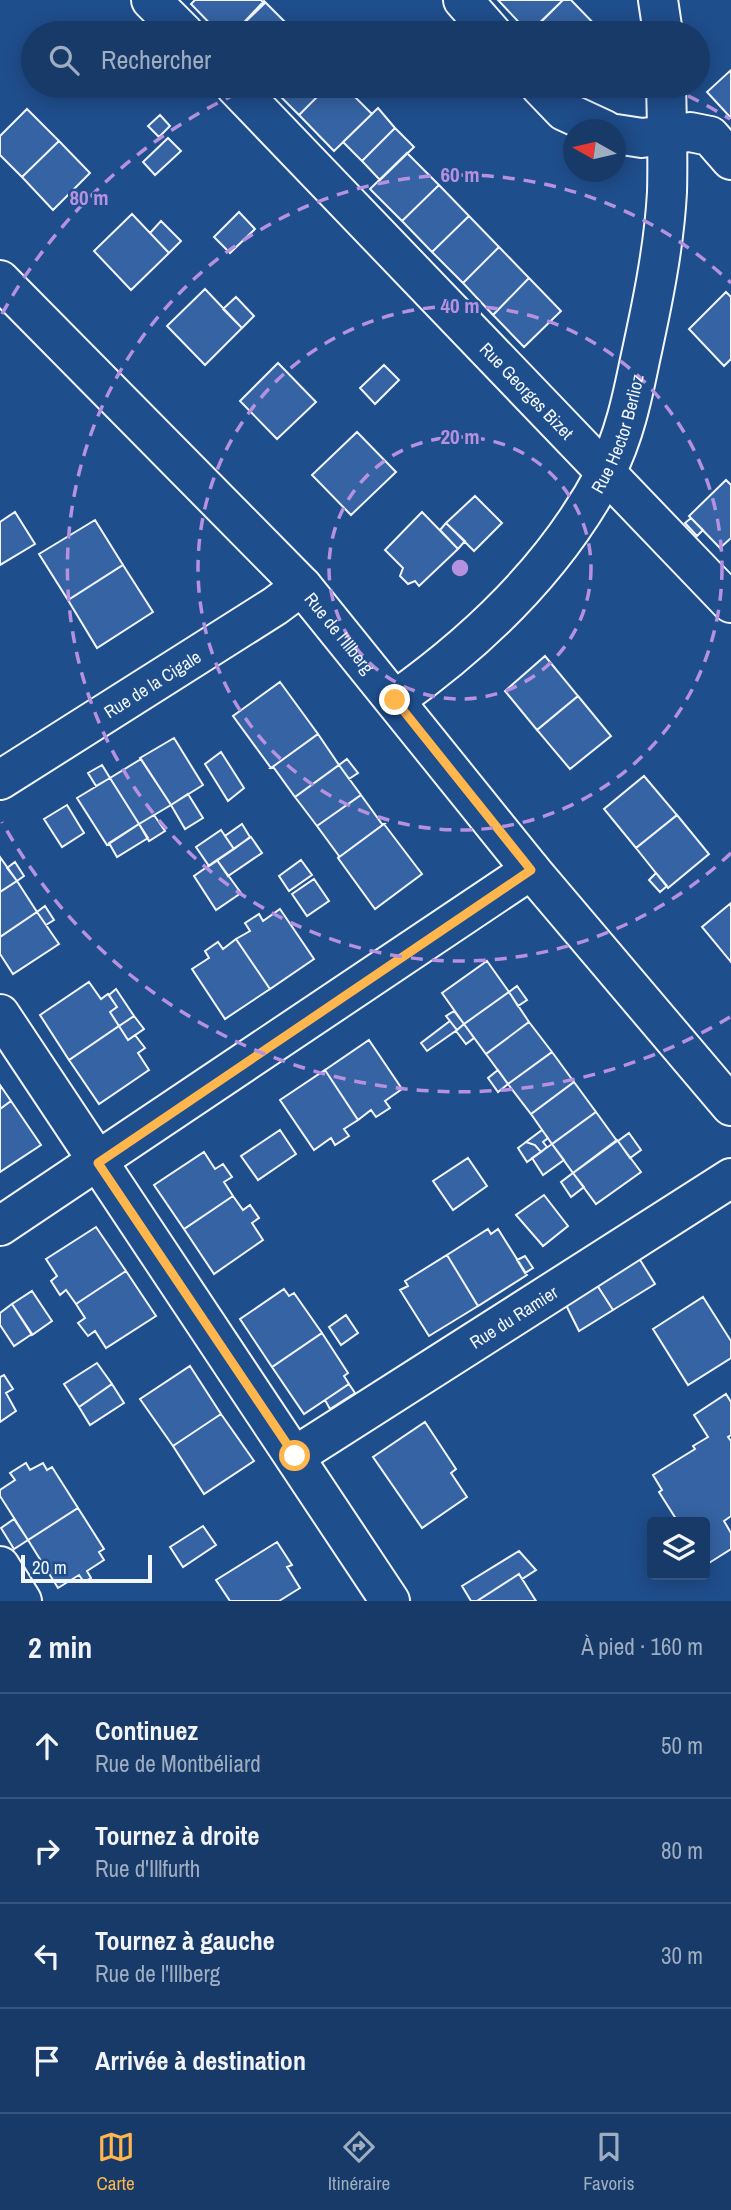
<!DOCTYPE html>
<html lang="fr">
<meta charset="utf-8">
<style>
body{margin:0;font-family:"Archivo Narrow",sans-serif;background:#20416f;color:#f1f3f6}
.controls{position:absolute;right:21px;bottom:21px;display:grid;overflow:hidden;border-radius:7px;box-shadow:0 4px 18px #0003}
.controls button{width:63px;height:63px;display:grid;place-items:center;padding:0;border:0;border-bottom:2px solid #36547d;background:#173a69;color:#f1f3f6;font:35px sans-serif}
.compass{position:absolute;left:563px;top:119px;width:63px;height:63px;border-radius:50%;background:#173a69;box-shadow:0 4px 18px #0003;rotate:278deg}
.scale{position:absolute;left:21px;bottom:18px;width:131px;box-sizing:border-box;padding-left:7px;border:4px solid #f2f6ff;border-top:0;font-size:19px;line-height:24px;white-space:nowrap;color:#f2f6ff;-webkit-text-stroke:5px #1f4e8c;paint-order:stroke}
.stop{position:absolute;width:21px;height:21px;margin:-16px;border:5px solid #ffb74d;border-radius:50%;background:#fff}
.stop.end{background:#ffb74d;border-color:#fff;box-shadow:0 2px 7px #0008}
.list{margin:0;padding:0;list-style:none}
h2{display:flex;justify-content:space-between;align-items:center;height:91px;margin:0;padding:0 28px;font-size:30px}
h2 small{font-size:23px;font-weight:400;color:#9eadc0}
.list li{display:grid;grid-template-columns:46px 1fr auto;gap:21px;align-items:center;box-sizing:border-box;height:105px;padding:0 28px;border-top:2px solid #36547d}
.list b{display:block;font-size:26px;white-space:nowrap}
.list p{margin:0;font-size:23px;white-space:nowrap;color:#9eadc0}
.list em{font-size:23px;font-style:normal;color:#9eadc0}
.icon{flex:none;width:38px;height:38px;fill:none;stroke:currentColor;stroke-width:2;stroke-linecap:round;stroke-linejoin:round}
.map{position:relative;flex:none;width:731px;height:1601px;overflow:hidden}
.search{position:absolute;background:#173a69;box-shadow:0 4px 18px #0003;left:21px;right:21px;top:21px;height:77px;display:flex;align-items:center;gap:18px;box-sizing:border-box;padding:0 24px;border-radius:38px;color:#9eadc0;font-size:26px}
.sheet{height:511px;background:#173a69}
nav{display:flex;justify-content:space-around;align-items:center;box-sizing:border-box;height:98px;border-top:2px solid #36547d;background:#173a69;font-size:19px;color:#9eadc0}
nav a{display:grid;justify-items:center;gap:4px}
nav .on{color:#ffb74d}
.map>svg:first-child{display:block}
.building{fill:#3563a3;stroke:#f2f6ff;stroke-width:2}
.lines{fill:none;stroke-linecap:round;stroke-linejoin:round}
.minor-casing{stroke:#f2f6ff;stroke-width:42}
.minor{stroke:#1f4e8c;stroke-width:38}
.route{stroke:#ffb74d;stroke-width:9}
.ring{fill:none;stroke:#b691df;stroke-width:3.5;stroke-dasharray:12 9}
.labels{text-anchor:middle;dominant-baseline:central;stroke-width:5;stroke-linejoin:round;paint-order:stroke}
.street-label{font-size:18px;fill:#f2f6ff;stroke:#1f4e8c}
.centre{fill:#b691df;stroke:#1f4e8c;stroke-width:3.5}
.ring-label{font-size:21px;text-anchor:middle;font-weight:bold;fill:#b691df;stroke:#1f4e8c;stroke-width:5;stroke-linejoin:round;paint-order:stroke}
</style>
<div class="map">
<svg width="731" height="1601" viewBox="0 0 731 1601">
<rect width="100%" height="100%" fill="#1f4e8c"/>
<path class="building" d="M195,0H261L264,4L234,33H219L191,4Z
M498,0H563L529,33Z
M563,0H571L603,33H530Z
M264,1L284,21L271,33H234Z
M284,21L294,33H271Z
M731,70V118L707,92Z
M270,86H328L299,115Z
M328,86H344L372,114L334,151L299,115Z
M378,108L395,128L362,161L343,142Z
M27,109L59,141L22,177L0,155V136Z
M160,115L170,126L159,137L148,126Z
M395,128L414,147L380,180L362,161Z
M168,138L181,151L155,175L143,162Z
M59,141L90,173L53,210L22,177Z
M407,153L439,185L402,221L370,189Z
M439,185L469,216L432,252L402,221Z
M239,212L255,229L230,253L214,237Z
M132,214L169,253L131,290L94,251Z
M469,216L499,247L463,283L432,252Z
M161,221L181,241L169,253L150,233Z
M499,247L529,278L493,315L463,283Z
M529,278L561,311L524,347L493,315Z
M205,289L242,328L205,365L167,326Z
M726,292L731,297V359L724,366L689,329Z
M236,297L254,316L242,328L223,309Z
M278,363L316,402L277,439L240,401Z
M384,365L399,380L375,404L360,388Z
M357,432L396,472L351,515L312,475Z
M726,480L731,485V538L720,548L689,516Z
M475,496L502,523L474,551L446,523Z
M15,512L35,544L0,565V522Z
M422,512L458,549L419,586L415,581L408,584L400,576L403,568L385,550Z
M691,518L703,530L697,536L685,523Z
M95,520L123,565L68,600L39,554Z
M446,523L465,541L458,549L440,530Z
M123,565L153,612L97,648L68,600Z
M545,656L578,696L537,730L505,691Z
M280,682L318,734L271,768L233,716Z
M578,696L611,736L570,769L537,730Z
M318,734L339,765L295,797L274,768H271Z
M174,738L203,785L171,805L140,758Z
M221,752L244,788L228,801L205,764Z
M141,759L171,805L139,824L110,778Z
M347,759L358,773L349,779L339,765Z
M102,765L110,778L96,786L88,773Z
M339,765L361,795L317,826L295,797Z
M644,776L677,815L636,848L604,809Z
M110,778L139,824L107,845L77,798Z
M188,794L203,818L185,829L171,805Z
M361,795L382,824H384L338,858L339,856L317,826Z
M67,805L84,833L62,847L44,819Z
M154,815L165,831L149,841L139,824Z
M677,815L709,854L668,888L636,848Z
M139,824L148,838L117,857L109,843Z
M242,824L250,837L234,849L225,836Z
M384,824L422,874L375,909L338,858Z
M221,830L234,849L209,866L196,847Z
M251,837L262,853L228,876L217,860Z
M0,857L17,881L0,892Z
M217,860L241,893L216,910L194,876Z
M301,860L312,875L289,891L279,876Z
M15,862L24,876L17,881L7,868Z
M656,873L667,886L660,892L649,880Z
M314,879L329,901L307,916L292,894Z
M17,881L37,912L0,937V892Z
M731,903V962L702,927Z
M45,906L54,920L46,925L37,912Z
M280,909L314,959L270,989L236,939L250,931L245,923L259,914L263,921Z
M37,912L59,944L13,974L0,954V937Z
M236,939L270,989L225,1019L192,969L209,958L205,951L218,942L223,949Z
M487,961L509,992L464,1024L442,993Z
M89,982L101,999L108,994L117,1007L110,1012L119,1026L69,1060L40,1015Z
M517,986L527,1000L518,1006L509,992Z
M116,989L134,1016L119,1026L110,1012L117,1007L109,995Z
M509,992L529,1022L486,1054L464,1024Z
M454,1011L464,1024L457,1030L446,1016Z
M134,1016L144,1029L128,1040L119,1026Z
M450,1021L457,1030L427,1051L421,1043Z
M529,1022L552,1052L508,1084L486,1054Z
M464,1024L474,1038L466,1044L456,1031Z
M119,1026L128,1040L135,1035L145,1048L138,1053L149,1070L99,1104L69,1060Z
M369,1040L402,1089L385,1101L390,1108L376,1117L371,1110L358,1120L325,1070Z
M552,1052L574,1082L531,1114L508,1084Z
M325,1070L358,1120L344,1129L349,1136L335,1145L331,1138L314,1150L280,1100Z
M498,1070L508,1084L498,1092L488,1078Z
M574,1082L596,1112L552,1144L531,1114Z
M0,1085L11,1101L0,1109Z
M11,1101L41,1145L0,1172V1109Z
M596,1112L617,1141L573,1173L552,1144Z
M280,1130L296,1154L258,1180L241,1156Z
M542,1130L548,1138L543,1142L547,1147L541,1152L535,1145L526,1142Z
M629,1133L641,1150L630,1158L618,1141Z
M617,1140L641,1172L596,1204L573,1173Z
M526,1142L535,1145L541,1152L527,1162L518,1148Z
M552,1144L564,1160L543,1175L532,1158Z
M204,1152L215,1169L223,1164L232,1177L224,1182L233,1196L184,1229L154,1185Z
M468,1158L487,1186L453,1210L433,1181Z
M573,1173L584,1187L571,1197L561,1182Z
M544,1195L568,1226L543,1246L516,1215Z
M233,1196L243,1210L250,1205L259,1218L252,1223L263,1240L214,1274L184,1229Z
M96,1227L126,1271L76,1304L66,1290L60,1295L51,1281L57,1276L46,1259Z
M488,1229L491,1234L498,1229L527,1275L478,1306L447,1255Z
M447,1255L478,1306L429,1336L400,1290L408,1286L405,1281Z
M637,1255L655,1284L613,1310L595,1282Z
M525,1256L533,1268L525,1273L517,1260Z
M126,1271L156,1316L106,1348L95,1331L88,1336L78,1323L85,1318L76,1304Z
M595,1282L613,1310L579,1331L564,1301Z
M284,1289L289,1296L294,1293L322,1333L272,1367L240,1319Z
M32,1291L52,1321L32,1335L12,1304Z
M703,1297L731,1341V1358L688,1385L653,1329Z
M12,1304L32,1334L14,1346L0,1325V1313Z
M346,1315L358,1333L341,1345L329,1327Z
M322,1333L348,1373L344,1376L349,1384L304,1414L272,1367Z
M97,1363L112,1384L79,1407L64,1384Z
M190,1366L221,1414L173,1446L140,1399Z
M4,1375L13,1389L6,1393L16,1411L0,1422V1377Z
M112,1384L124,1403L90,1425L79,1407Z
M349,1384L355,1393L330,1409L325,1400Z
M726,1394L731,1402V1435L728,1437L731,1441V1516L724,1521L731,1533V1549L709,1563L705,1557V1522H678L659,1492L662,1490L653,1475L695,1449L693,1446L708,1437L694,1415Z
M221,1414L254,1461L204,1494L173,1446Z
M425,1422L456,1469L451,1473L467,1497L422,1528L373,1457Z
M26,1463L30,1470L43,1463L47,1470L52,1467L78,1508L28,1540L0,1496V1490L15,1480L10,1473Z
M78,1508L104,1549L99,1552L104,1560L87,1571L91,1578L84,1582L79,1575L58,1588L28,1540Z
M14,1519L28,1540L14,1549L1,1528Z
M203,1526L216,1545L183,1567L170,1547Z
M277,1542L292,1565L287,1567L300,1588L279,1601H230L216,1580Z
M519,1551L536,1570L522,1579L519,1574L477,1601H471L462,1586Z
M519,1574L536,1601H477Z"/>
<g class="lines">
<defs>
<g id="minor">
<path d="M151,0L184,33"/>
<path d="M463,0L492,33"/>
<path d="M658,0L663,33"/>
<path id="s1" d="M235,86L731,603"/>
<path d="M540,86L564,111L605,130"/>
<path d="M616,134L642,138L690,132L710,136L731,160"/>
<path id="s2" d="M0,280L302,586L531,870L731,1106"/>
<path id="s3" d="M395,700C481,639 557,566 606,472C624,437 632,399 640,360C652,305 664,248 667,192C668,157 667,121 666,86"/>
<path id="s4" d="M0,780L275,606L302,586"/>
<path d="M0,1014L390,1601"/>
<path d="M0,1226L531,870"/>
<path id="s5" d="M295,1456L731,1178"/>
<path d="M0,1566L22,1601"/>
</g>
</defs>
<use href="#minor" class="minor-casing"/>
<use href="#minor" class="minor"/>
</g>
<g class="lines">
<path class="route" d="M295,1456L98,1163L531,870L395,700"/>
</g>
<g class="ring">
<circle cx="460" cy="568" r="131"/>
<circle cx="460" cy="568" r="262"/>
<path d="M731 853A393 393 0 1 1 731 283"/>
<path d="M730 1017A524 524 0 0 1 2 822M2 314A524 524 0 0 1 251 87M669 87A524 524 0 0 1 730 119"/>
</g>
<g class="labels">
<g class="street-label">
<text stroke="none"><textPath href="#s1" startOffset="422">Rue Georges Bizet</textPath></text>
<text stroke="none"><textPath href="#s3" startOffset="354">Rue Hector Berlioz</textPath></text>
<text stroke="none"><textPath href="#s2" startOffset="490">Rue de l'Illberg</textPath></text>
<text stroke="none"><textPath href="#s4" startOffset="180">Rue de la Cigale</textPath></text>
<text stroke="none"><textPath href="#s5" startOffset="259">Rue du Ramier</textPath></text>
</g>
</g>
<circle cx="460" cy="568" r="10" class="centre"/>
<g class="ring-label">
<text x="460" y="182">60 m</text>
<text x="89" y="205">80 m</text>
<text x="460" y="313">40 m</text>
<text x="460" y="444">20 m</text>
</g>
</svg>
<div class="controls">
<button><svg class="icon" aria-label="layers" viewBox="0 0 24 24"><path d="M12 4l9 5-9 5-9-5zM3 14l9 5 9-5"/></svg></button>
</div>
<svg class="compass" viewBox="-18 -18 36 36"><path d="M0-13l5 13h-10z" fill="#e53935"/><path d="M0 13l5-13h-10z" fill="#9eadc0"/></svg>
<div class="scale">20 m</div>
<div class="stop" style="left:295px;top:1456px"></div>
<div class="stop end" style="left:395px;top:700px"></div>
<div class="search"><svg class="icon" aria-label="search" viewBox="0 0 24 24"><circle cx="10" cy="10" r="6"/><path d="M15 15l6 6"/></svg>Rechercher</div>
</div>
<section class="sheet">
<h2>2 min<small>À pied · 160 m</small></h2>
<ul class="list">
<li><svg class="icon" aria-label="ahead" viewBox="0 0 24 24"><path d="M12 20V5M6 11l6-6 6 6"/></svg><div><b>Continuez</b><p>Rue de Montbéliard</p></div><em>50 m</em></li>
<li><svg class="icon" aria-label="right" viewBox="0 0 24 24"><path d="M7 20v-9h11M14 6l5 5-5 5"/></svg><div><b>Tournez à droite</b><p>Rue d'Illfurth</p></div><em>80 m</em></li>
<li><svg class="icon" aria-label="left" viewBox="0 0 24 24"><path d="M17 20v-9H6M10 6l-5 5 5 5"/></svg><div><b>Tournez à gauche</b><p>Rue de l'Illberg</p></div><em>30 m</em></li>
<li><svg class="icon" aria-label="arrive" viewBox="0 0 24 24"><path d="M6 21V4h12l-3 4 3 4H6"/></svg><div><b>Arrivée à destination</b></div></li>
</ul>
</section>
<nav>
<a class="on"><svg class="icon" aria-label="map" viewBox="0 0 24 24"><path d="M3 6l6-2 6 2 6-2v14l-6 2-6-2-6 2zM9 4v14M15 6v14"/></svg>Carte</a>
<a><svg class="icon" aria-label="directions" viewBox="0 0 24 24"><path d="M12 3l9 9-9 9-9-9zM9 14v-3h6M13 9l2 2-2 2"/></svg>Itinéraire</a>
<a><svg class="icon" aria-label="saved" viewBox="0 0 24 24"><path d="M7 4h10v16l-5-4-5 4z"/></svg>Favoris</a>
</nav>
